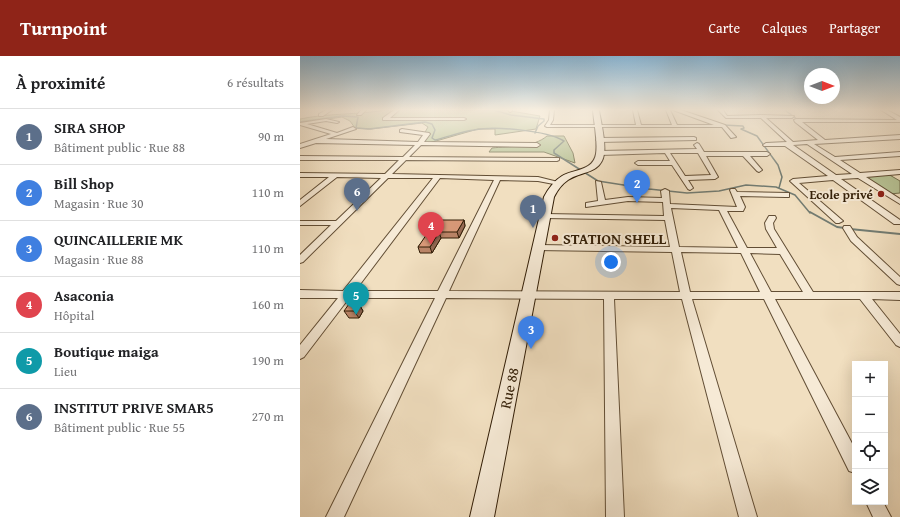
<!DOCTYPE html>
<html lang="fr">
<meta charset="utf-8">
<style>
body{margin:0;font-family:"Gentium Book Plus",serif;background:#f2f2f2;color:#202124}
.controls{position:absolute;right:12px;bottom:12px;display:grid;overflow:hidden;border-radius:0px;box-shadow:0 4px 16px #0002}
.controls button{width:36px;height:36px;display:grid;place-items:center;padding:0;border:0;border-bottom:1px solid #e0e0e0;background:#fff;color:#202124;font:20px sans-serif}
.compass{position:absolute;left:504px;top:12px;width:36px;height:36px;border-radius:50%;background:#fff;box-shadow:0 4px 16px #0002;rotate:90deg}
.you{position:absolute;left:311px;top:206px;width:14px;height:14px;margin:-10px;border:3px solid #fff;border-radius:50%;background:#1a73e8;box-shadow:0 0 0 6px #1a73e833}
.badge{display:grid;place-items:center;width:26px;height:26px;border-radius:50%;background:#8f2418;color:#fff;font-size:13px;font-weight:700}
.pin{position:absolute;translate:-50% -33px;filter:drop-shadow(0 1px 2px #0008)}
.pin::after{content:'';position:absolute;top:21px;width:14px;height:12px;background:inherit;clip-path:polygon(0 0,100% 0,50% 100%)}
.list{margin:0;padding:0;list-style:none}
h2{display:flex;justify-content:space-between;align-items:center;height:52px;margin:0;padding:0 16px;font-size:17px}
h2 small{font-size:13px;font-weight:400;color:#757577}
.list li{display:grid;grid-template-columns:26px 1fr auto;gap:12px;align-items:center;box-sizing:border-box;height:56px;padding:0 16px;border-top:1px solid #e0e0e0}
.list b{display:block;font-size:15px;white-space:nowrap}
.list p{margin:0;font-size:13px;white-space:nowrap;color:#757577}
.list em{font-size:13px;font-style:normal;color:#757577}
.icon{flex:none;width:22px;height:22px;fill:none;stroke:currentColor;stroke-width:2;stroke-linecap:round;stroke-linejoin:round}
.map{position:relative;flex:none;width:600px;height:461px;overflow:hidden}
header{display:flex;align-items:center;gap:24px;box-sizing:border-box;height:56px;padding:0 20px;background:#8f2418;color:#fff}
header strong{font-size:19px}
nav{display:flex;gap:22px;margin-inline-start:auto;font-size:14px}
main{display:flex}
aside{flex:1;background:#fff}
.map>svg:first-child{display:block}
.green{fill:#b7c295;stroke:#74704e}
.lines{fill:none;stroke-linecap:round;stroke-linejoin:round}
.stream-far1{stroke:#727c73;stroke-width:1.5}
.stream{stroke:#727c73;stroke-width:2}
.street-casing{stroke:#624e35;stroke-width:2}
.secondary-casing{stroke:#321e07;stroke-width:2}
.street{fill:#f6ead6;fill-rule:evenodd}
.secondary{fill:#f6ead6;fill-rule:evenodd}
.wall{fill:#ba8467;stroke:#321e07}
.shaded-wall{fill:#976b54;stroke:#321e07}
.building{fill:#d89978;stroke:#321e07}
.poi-dot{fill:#8f2418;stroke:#f6ead6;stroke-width:1.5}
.labels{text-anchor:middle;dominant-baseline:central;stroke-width:4;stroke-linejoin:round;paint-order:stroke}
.far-poi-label{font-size:13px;font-weight:bold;fill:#321e07;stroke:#f6ead6;text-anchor:end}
.poi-label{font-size:15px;font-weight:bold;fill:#321e07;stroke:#f6ead6;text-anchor:start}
.street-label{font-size:15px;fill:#321e07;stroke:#f6ead6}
</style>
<header>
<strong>Turnpoint</strong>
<nav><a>Carte</a><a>Calques</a><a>Partager</a></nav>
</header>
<main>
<aside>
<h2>À proximité<small>6 résultats</small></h2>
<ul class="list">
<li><span class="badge" style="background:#5c6f8a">1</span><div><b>SIRA SHOP</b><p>Bâtiment public · Rue 88</p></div><em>90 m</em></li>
<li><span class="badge" style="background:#3f7fe0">2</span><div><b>Bill Shop</b><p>Magasin · Rue 30</p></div><em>110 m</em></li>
<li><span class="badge" style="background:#3f7fe0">3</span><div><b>QUINCAILLERIE MK</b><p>Magasin · Rue 88</p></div><em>110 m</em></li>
<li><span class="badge" style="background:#e0444e">4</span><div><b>Asaconia</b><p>Hôpital</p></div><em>160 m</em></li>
<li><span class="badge" style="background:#0f9aa8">5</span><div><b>Boutique maiga</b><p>Lieu</p></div><em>190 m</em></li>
<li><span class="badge" style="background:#5c6f8a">6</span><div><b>INSTITUT PRIVE SMAR5</b><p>Bâtiment public · Rue 55</p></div><em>270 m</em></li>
</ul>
</aside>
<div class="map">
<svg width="600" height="461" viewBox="0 0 600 461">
<rect width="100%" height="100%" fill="#f1dfc0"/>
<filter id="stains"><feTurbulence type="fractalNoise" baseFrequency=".005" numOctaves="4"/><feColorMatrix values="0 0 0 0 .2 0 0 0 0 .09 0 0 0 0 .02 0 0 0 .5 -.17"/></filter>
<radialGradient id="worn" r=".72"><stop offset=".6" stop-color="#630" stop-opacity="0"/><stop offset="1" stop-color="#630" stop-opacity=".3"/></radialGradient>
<path class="green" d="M86,54H205L240,60L236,73L195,79V73H178L129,87L120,85L128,71L122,67L71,73L55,72L50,65L42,61L0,67V63C28,57 57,59 86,54Z
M247,80H264L273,97L275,107L244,96H189L192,92C209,90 233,92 247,80Z
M588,118L600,125V137L590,138L561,120Z"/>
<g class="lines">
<path class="stream-far1" d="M194,54L211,59L244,63V65L238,70L235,77
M485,54L498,64
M0,66L42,60L58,61L56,72L69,73L125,66L132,68L135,74L132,82L135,84C148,81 160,76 174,74C194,70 246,74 264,85L254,94V97L298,125L349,133L387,137L419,135L446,129L476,131L495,139L510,157
M423,69L443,70L444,72L441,73L457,80L478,109L482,121L479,132"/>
<path class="stream" d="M510,156L537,171L545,172
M550,173L600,178"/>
<defs>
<path id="street" d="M26,54H32L23,60H19V58Z
M61,54H66L61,59H57Z
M94,54H99L90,62H164L166,63L164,64H83V62Z
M208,54H212V55L210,56Z
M250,54H254L253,64L250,69H336L333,54H337L341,69H372L366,54H370L377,69H414L373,54H381L425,69L436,81L431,82L422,71H247L245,70L249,64Z
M418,54H423L427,60L461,59L494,60L492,62H466L493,86L518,84L495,66L494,64L496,63L597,64L581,54H587L600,61V66H502L525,84L600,79V83L514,88L535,101L600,96V100L540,104L560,117L600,114V118L566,121L600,143V148L558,122L541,123L600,164V168H594L533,124L499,127L543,165L539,167H536L490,125L493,123L528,120L485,90H464L463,89L466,87L487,86L461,62H426ZM507,88L552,118L536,119L493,89Z
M26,63L39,66L37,67L26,65L7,68L37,77L53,71L56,73L26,83L118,86L123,79L100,76V74L102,73L129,77L130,78L124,86L237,87L240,89L237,91L121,89L109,101L259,102V104L257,105L106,104L92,118L238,121L262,127L259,129L238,125L200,124L149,235L380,236L372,196L236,194L235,192L239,189L370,191L365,164L245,162L241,160L245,158L364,160L363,146L328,145L286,151V147L298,145L296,125L301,126L305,144L328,141L362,142L361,135L365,133L369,135L370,148L437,151L430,134L431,133H435L437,136L489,137V141H486L440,140L445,151L443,155H427L447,192H477L466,173L465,167L469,160H475L476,162L473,167L474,173L513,236H600V244L572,243L600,278V291L596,289L560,243H475L555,393V417L549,415L464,243H392L457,461H439L382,243H314L324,461H306L304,243L146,242L44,461H26L135,242H49L4,301L0,303V289L38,242H0V234L43,235L133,122H88L3,206L0,207V199L31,169H0V165H36L81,122L37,121L0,150V144L29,121H0V117L85,118L99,104H0V100L103,101L115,89L16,87L0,92V88L31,78L0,69V67ZM140,122L194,124L138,235H55ZM371,152L419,154L438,192L379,191ZM381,196L441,197L460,236H390ZM450,197L480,198L503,236H471Z
M394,81L396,82V84L299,86L296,84L299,82Z
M397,87L399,88L404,96H467L470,98L467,100H450L462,114L459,116L457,115L443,100H406L418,121L415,123L388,124L393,132L390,134L388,133L372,109H338L335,107L338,105H370L365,97L300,99L297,97L300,95L397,93L394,89ZM370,97H398L411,119L385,120Z
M544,170H550L557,181L600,221V229L597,228L551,185L543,172Z
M566,446H583L591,461H573Z"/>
<path id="secondary" d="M293,54H299C301,67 306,86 304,98C301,118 281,115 268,124C262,128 257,135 254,141L194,461H170L244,141C248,133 254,125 262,120C274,113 293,115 296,98C298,86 294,67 293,54Z"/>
</defs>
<use href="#street" class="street-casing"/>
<use href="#secondary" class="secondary-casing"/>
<use href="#street" class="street"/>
<use href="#secondary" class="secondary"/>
</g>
<path class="wall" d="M164,164L165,170L159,182H141L132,197H120L118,191L133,172Z
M59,248L63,255L59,262H49L44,255Z"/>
<path class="shaded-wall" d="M164,164L165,170L159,182L157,176Z
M139,176L141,182L132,197L130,191Z
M59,248L63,255L59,262L54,255Z"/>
<path class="building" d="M138,164H164L157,176H139L130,191H118L131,172H133Z
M49,248H59L54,255H44Z"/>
<linearGradient id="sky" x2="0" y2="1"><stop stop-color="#8ab7d6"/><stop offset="0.45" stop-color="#f9f1e3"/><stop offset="1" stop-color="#f9f1e3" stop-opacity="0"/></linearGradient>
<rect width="600" height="119" fill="url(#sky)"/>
<g class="poi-dot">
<circle cx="581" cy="138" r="4"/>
<circle cx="255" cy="182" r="4"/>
</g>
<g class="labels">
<g class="far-poi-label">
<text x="573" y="138">Ecole privé</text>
</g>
<g class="poi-label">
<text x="263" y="182">STATION SHELL</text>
</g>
<g class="street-label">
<text transform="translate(209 332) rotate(-78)">Rue 88</text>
</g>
</g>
<rect width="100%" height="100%" filter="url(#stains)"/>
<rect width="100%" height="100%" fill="url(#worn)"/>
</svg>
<div class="controls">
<button>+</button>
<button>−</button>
<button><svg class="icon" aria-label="locate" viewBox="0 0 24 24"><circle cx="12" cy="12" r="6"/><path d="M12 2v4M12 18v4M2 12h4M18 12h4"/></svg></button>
<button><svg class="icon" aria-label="layers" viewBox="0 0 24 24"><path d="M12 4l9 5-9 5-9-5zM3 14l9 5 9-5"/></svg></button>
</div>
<svg class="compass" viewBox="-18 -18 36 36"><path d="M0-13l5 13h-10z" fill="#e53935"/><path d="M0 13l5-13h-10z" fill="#757577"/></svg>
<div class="you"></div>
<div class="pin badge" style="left:233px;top:172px;background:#5c6f8a">1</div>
<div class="pin badge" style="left:337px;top:147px;background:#3f7fe0">2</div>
<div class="pin badge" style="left:231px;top:293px;background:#3f7fe0">3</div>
<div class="pin badge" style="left:131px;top:189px;background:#e0444e">4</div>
<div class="pin badge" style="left:56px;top:259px;background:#0f9aa8">5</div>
<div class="pin badge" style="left:57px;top:155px;background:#5c6f8a">6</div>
</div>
</main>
